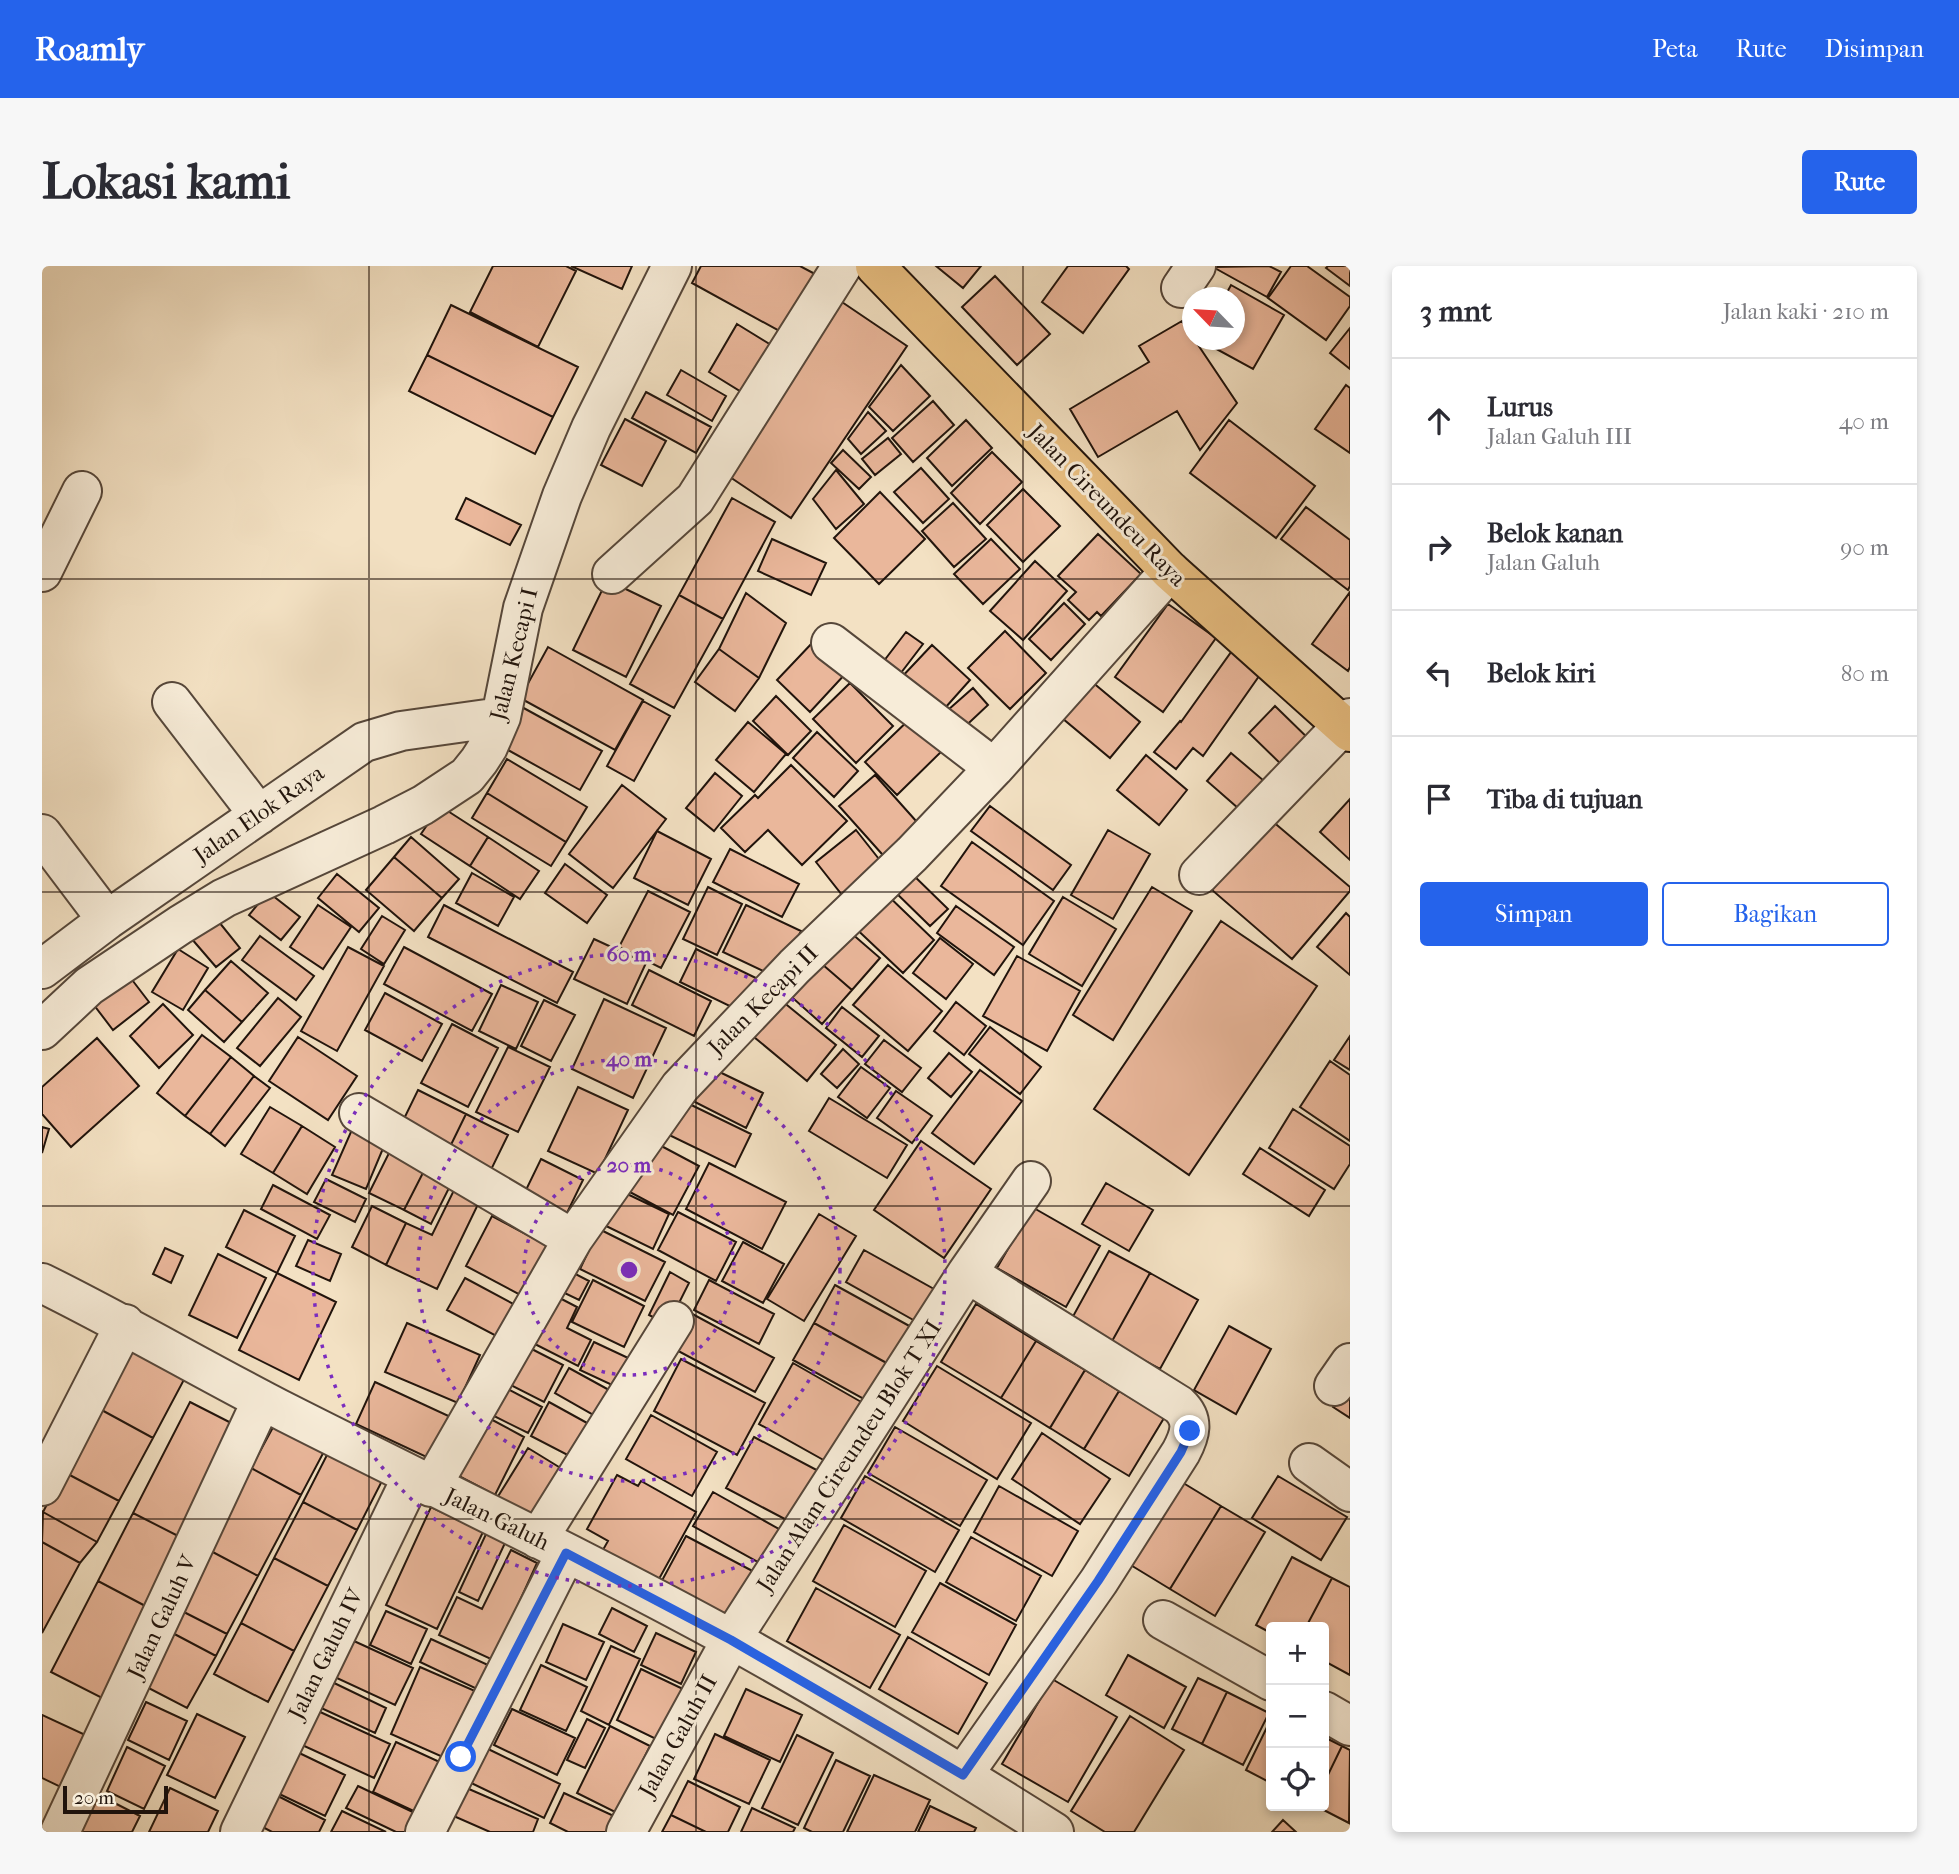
<!DOCTYPE html>
<html lang="id">
<meta charset="utf-8">
<style>
body{margin:0;font-family:"IM FELL French Canon",serif;background:#f7f7f7;color:#2b2b33}
.controls{position:absolute;right:21px;bottom:21px;display:grid;overflow:hidden;border-radius:7px;box-shadow:0 4px 10px #0003}
.controls button{width:63px;height:63px;display:grid;place-items:center;padding:0;border:0;border-bottom:2px solid #e1e1e2;background:#fff;color:#2b2b33;font:35px sans-serif}
.compass{position:absolute;left:1140px;top:21px;width:63px;height:63px;border-radius:50%;background:#fff;box-shadow:0 4px 10px #0003;rotate:295deg}
.scale{position:absolute;left:21px;bottom:18px;width:105px;box-sizing:border-box;padding-left:7px;border:4px solid #21140c;border-top:0;font-size:19px;line-height:24px;white-space:nowrap;color:#21140c;-webkit-text-stroke:5px #f7ecd8;paint-order:stroke}
.stop{position:absolute;width:21px;height:21px;margin:-16px;border:5px solid #2563eb;border-radius:50%;background:#fff}
.stop.end{background:#2563eb;border-color:#fff;box-shadow:0 2px 7px #0008}
.list{margin:0;padding:0;list-style:none}
h2{display:flex;justify-content:space-between;align-items:center;height:91px;margin:0;padding:0 28px;font-size:30px}
h2 small{font-size:23px;font-weight:400;color:#7c7c81}
.list li{display:grid;grid-template-columns:46px 1fr auto;gap:21px;align-items:center;box-sizing:border-box;height:126px;padding:0 28px;border-top:2px solid #e1e1e2}
.list b{display:block;font-size:26px;white-space:nowrap}
.list p{margin:0;font-size:23px;white-space:nowrap;color:#7c7c81}
.list em{font-size:23px;font-style:normal;color:#7c7c81}
.actions{display:flex;gap:14px;padding:21px 28px}
.actions a{flex:1;padding:16px 0;border:2px solid #2563eb;border-radius:7px;text-align:center;font-size:24px;color:#2563eb}
.actions .main{background:#2563eb;color:#fff}
.icon{flex:none;width:38px;height:38px;fill:none;stroke:currentColor;stroke-width:2;stroke-linecap:round;stroke-linejoin:round}
.map{position:relative;flex:none;width:1308px;height:1566px;overflow:hidden;border-radius:7px}
header{display:flex;align-items:center;gap:42px;box-sizing:border-box;height:98px;padding:0 35px;background:#2563eb;color:#fff}
header strong{font-size:33px}
nav{display:flex;gap:38px;margin-inline-start:auto;font-size:24px}
.intro{display:flex;align-items:center;justify-content:space-between;box-sizing:border-box;height:168px;padding:0 42px}
h1{margin:0;font-size:49px}
.button{padding:18px 32px;border-radius:7px;background:#2563eb;color:#fff;font-size:24px;font-weight:700}
main{display:flex;gap:42px;padding:0 42px}
aside{flex:1;background:#fff;border-radius:7px;box-shadow:0 4px 10px #0003}
.map>svg:first-child{display:block}
.building{fill:#eab79b;stroke:#21140c;stroke-width:2}
.lines{fill:none;stroke-linecap:round;stroke-linejoin:round}
.minor-casing{stroke:#56473a;stroke-width:42}
.major-casing{stroke:#21140c;stroke-width:42}
.minor{stroke:#f7ecd8;stroke-width:38}
.major{stroke:#eac082;stroke-width:38}
.route{stroke:#2563eb;stroke-width:9}
.grid{fill:none;stroke:#21140c;stroke-width:2;stroke-opacity:0.55}
.ring{fill:none;stroke:#7b2cbf;stroke-width:3.5;stroke-dasharray:3.5 7}
.labels{text-anchor:middle;dominant-baseline:central;stroke-width:6;stroke-linejoin:round;paint-order:stroke}
.street-label{font-size:23px;fill:#21140c;stroke:#f7ecd8}
.centre{fill:#7b2cbf;stroke:#f7ecd8;stroke-width:3.5}
.ring-label{font-size:21px;text-anchor:middle;font-weight:bold;fill:#7b2cbf;stroke:#f7ecd8;stroke-width:6;stroke-linejoin:round;paint-order:stroke}
</style>
<header>
<strong>Roamly</strong>
<nav><a>Peta</a><a>Rute</a><a>Disimpan</a></nav>
</header>
<div class="intro"><h1>Lokasi kami</h1><a class="button">Rute</a></div>
<main>
<div class="map">
<svg width="1308" height="1566" viewBox="0 0 1308 1566">
<rect width="100%" height="100%" fill="#f3e1c3"/>
<filter id="stains"><feTurbulence type="fractalNoise" baseFrequency=".00286" numOctaves="4"/><feColorMatrix values="0 0 0 0 .2 0 0 0 0 .09 0 0 0 0 .02 0 0 0 .5 -.17"/></filter>
<radialGradient id="worn" r=".72"><stop offset=".6" stop-color="#630" stop-opacity="0"/><stop offset="1" stop-color="#630" stop-opacity=".3"/></radialGradient>
<path class="building" d="M451,0H524L534,5L496,81L428,46Z
M529,0H590L580,23Z
M659,0H758L773,8L741,67L650,17Z
M894,0H939L921,22Z
M1026,0H1084L1087,3L1041,67L1000,36Z
M1227,0L1239,6L1225,31L1171,1Z
M1249,0H1265L1308,31V40L1284,74L1226,32Z
M1286,0H1308V20L1284,2Z
M953,10L1008,68L975,99L920,41Z
M1189,19L1242,49L1211,103L1158,74H1192V32H1182Z
M794,32L865,80L749,252L679,205Z
M409,39L536,101L511,151L385,89Z
M1140,55L1195,137L1158,184L1135,145L1056,191L1028,143L1107,96L1097,80Z
M695,58L734,82L706,130L667,106Z
M1308,62V103L1288,87Z
M385,89L511,151L493,188L367,125Z
M859,99L888,130L851,165L827,141Z
M639,104L684,130L670,155L625,129Z
M1304,119L1308,122V187L1273,163Z
M604,126L669,161L654,187L590,152Z
M891,135L912,159L871,196L850,172Z
M826,146L844,165L819,188L806,173Z
M583,153L624,175L600,220L559,199Z
M924,154L950,182L910,220L885,192Z
M1187,154L1273,220L1234,272L1148,207Z
M846,172L859,188L833,209L820,193Z
M801,184L829,211L817,223L789,197Z
M950,186L980,216L938,258L909,227Z
M879,202L907,233L881,257L852,226Z
M794,204L822,238L794,263L771,233Z
M981,223L1018,260L981,296L945,259Z
M838,226L883,273L837,318L792,272Z
M424,232L479,259L468,279L414,253Z
M690,232L733,256L681,353L637,329Z
M911,237L944,273L912,301L880,265Z
M1264,241L1308,274V320L1306,324L1239,273Z
M1056,268L1099,308L1059,350L1055,346L1047,354L1026,334L1034,326L1016,310Z
M730,273L784,297L769,329L716,305Z
M949,273L978,303L941,338L912,308Z
M993,295L1025,325L981,374L948,345Z
M565,314L619,340L584,411L531,384Z
M1308,326V401L1306,405L1270,378Z
M704,327L744,357L717,412L677,383Z
M637,329L681,353L632,442L588,418Z
M1022,337L1043,358L1009,394L987,373Z
M1126,338L1174,372L1121,446L1073,411Z
M963,365L1004,407L968,443L926,402Z
M864,366L881,378L852,416L835,404Z
M772,375L805,406L768,446L735,414Z
M890,379L928,414L895,451L856,415Z
M506,381L601,434L573,484L478,432Z
M1192,382L1222,403L1161,490L1151,482L1134,503L1112,486L1138,455L1139,456Z
M677,383L717,412L693,445L653,416Z
M1049,415L1098,456L1068,492L1020,452Z
M808,417L851,460L814,497L771,453Z
M931,422L946,439L914,469L898,451Z
M734,430L769,465L746,489L711,455Z
M601,435L628,450L592,515L565,500Z
M478,440L560,485L538,524L457,479Z
M1233,440L1273,479L1247,506L1207,467Z
M873,448L904,481L855,529L823,496Z
M706,456L744,488L712,526L674,494Z
M775,466L816,505L792,531L751,492Z
M1189,487L1228,520L1204,549L1165,515Z
M1104,489L1145,524L1117,559L1075,524Z
M465,493L545,541L524,576L445,527Z
M749,499L805,555L760,599L726,564L703,586L679,562L713,529L716,532Z
M673,507L700,530L672,565L644,542Z
M833,509L883,565L848,597L797,540Z
M580,519L624,553L571,622L527,588Z
M445,527L524,576L509,600L430,552Z
M1308,533V594L1278,566Z
M398,540L446,571L428,600L379,568Z
M948,540L1029,599L1011,624L929,565Z
M1229,554L1308,621V625L1250,693L1170,624Z
M814,564L848,607L808,639L774,596Z
M1066,564L1108,588L1071,653L1029,629Z
M615,565L669,593L646,639L592,612Z
M369,571L417,613L400,632L352,591Z
M446,571L497,605L478,633L428,600Z
M930,576L1012,635L981,679L899,620Z
M688,583L757,618L740,651L671,616Z
M352,591L400,632L372,665L324,624Z
M523,598L565,629L545,657L503,627Z
M866,604L906,643L888,660L849,622Z
M430,607L472,631L456,660L414,637Z
M295,608L337,642L317,666L276,632Z
M666,621L700,638L675,689L641,673Z
M1110,621L1150,645L1071,774L1031,749Z
M839,623L892,674L861,707L807,656Z
M606,625L648,646L619,702L577,681Z
M226,626L258,651L239,674L207,649Z
M1021,631L1074,663L1040,720L987,688Z
M276,639L309,661L281,703L248,681Z
M402,639L531,706L515,737L386,671Z
M704,639L759,665L736,712L681,686Z
M914,640L972,681L952,709L895,667Z
M1304,647L1308,651V709L1275,681Z
M340,650L363,664L342,698L319,683Z
M173,651L198,682L174,701L149,672Z
M1179,655L1275,720L1147,909L1052,843Z
M801,660L838,692L810,724L773,692Z
M218,670L272,710L254,734L200,694Z
M898,672L931,698L904,733L871,707Z
M552,673L604,697L585,738L532,713Z
M306,681L342,700L295,785L259,765Z
M362,681L450,728L430,765L342,718Z
M136,683L166,702L141,744L110,726Z
M654,683L716,713L700,746L638,716Z
M975,690L1038,725L1005,785L941,750Z
M773,692L810,724L780,758L744,726Z
M189,695L226,727L200,756L163,724Z
M846,699L900,745L866,785L811,739Z
M81,702L107,736L71,764L45,730Z
M607,704L669,735L652,770L590,739Z
M459,719L496,736L474,783L437,765Z
M163,724L200,756L182,776L146,744Z
M343,727L400,758L380,795L323,764Z
M236,732L259,751L218,800L195,782Z
M562,733L624,762L591,832L530,803Z
M502,734L533,749L509,795L479,780Z
M740,735L794,779L765,815L712,771Z
M914,736L944,760L922,789L892,765Z
M121,738L151,769L117,802L88,770Z
M800,741L837,770L820,791L784,762Z
M410,758L456,782L426,841L379,817Z
M948,761L999,801L978,828L927,788Z
M160,769L189,791L143,850L115,827Z
M1308,770V804L1292,794Z
M256,771L315,810L286,854L227,815Z
M55,772L97,820L29,881L0,848V821Z
M842,774L879,802L860,826L823,798Z
M466,781L508,801L476,866L434,846Z
M801,783L817,798L795,822L779,808Z
M907,787L930,806L909,831L886,812Z
M189,791L212,810L168,868L143,850Z
M1288,795L1308,809V875L1258,841Z
M663,799L721,827L704,862L647,833Z
M819,801L848,822L825,852L796,831Z
M938,804L980,835L932,898L890,867Z
M212,810L228,822L183,880L168,868Z
M536,821L586,844L556,908L506,885Z
M376,824L424,848L403,891L355,867Z
M854,825L890,850L870,877L835,852Z
M787,832L865,879L845,912L767,865Z
M637,833L709,868L693,901L621,866Z
M228,841L260,860L231,907L199,888Z
M1251,843L1308,880V898L1292,923L1227,882Z
M424,848L466,869L445,912L403,891Z
M312,859L345,873L324,923L290,909Z
M260,860L293,881L265,928L231,907Z
M0,861L7,863L0,887Z
M610,875L657,900L631,949L584,924Z
M879,875L949,923L902,992L832,944Z
M351,879L386,897L362,944L327,927Z
M1218,882L1283,924L1267,950L1201,908Z
M499,893L541,914L523,951L481,930Z
M386,897L413,910L389,958L362,944Z
M667,897L744,936L720,983L644,943Z
M284,913L324,933L313,956L272,936Z
M416,916L441,928L395,1023L344,999L364,957L390,969Z
M1064,917L1111,944L1087,985L1040,958Z
M231,919L288,949L275,973L219,943Z
M579,925L627,948L611,983L562,959Z
M330,940L364,957L344,999L310,981Z
M990,941L1058,980L1024,1041L955,1002Z
M202,944L253,970L235,1007L184,981Z
M636,946L694,976L674,1015L616,984Z
M777,948L814,970L762,1055L725,1033Z
M450,950L510,982L484,1032L424,1000Z
M557,963L623,996L603,1035L538,1003Z
M266,974L299,988L288,1015L254,1000Z
M701,976L742,998L721,1037L680,1015Z
M123,982L141,990L129,1017L111,1008Z
M822,984L901,1028L882,1060L804,1016Z
M1067,985L1108,1007L1069,1077L1029,1054Z
M176,988L224,1012L195,1072L147,1049Z
M518,1000L547,1015L537,1034L508,1020Z
M628,1006L647,1017L626,1059L607,1049Z
M235,1007L294,1036L257,1114L197,1084Z
M1108,1007L1156,1034L1118,1103L1069,1077Z
M423,1012L477,1041L460,1073L405,1044Z
M551,1014L602,1040L582,1081L530,1056Z
M667,1014L732,1048L717,1078L652,1044Z
M793,1019L871,1062L850,1100L772,1057Z
M508,1027L535,1041L525,1062L549,1074L536,1100L479,1071Z
M934,1038L994,1075L959,1132L899,1096Z
M643,1044L732,1092L713,1126L625,1079Z
M365,1057L438,1089L416,1137L343,1106Z
M772,1057L850,1100L829,1137L751,1094Z
M1187,1060L1229,1083L1194,1148L1152,1124Z
M994,1075L1043,1104L1008,1162L959,1132Z
M476,1076L521,1099L502,1136L457,1113Z
M552,1076L599,1098L585,1126L538,1104Z
M90,1079L145,1108L111,1172L56,1142Z
M639,1093L723,1137L695,1189L612,1145Z
M751,1097L828,1141L794,1201L717,1158Z
M895,1100L989,1157L955,1213L861,1155Z
M527,1102L578,1130L564,1156L513,1127Z
M1043,1104L1077,1125L1042,1183L1008,1162Z
M1308,1113V1152L1291,1141Z
M333,1116L413,1153L393,1195L314,1158Z
M458,1119L500,1141L486,1167L444,1146Z
M1077,1125L1122,1152L1087,1210L1042,1183Z
M148,1136L201,1163L144,1274L91,1247Z
M507,1136L556,1163L539,1196L489,1170Z
M56,1142L111,1172L77,1235L22,1206Z
M609,1149L675,1186L650,1230L584,1193Z
M443,1150L482,1171L453,1229L413,1208Z
M236,1152L286,1178L259,1229L209,1202Z
M853,1161L945,1214L918,1260L826,1207Z
M1000,1167L1068,1213L1038,1258L970,1213Z
M712,1171L784,1209L756,1260L684,1222Z
M486,1182L530,1209L498,1259L455,1232Z
M287,1185L341,1213L315,1264L261,1236Z
M209,1202L259,1229L216,1310L165,1283Z
M22,1206L77,1235L55,1276L1,1246Z
M575,1209L596,1220L599,1215L654,1246L612,1322L557,1291L566,1275L545,1263Z
M823,1210L917,1264L893,1306L799,1252Z
M1236,1210L1305,1251L1279,1294L1210,1252Z
M1138,1215L1179,1240L1128,1323L1087,1298Z
M957,1220L1036,1265L1010,1310L932,1266Z
M671,1226L744,1267L725,1301L651,1260Z
M261,1236L315,1264L286,1320L232,1292Z
M1179,1240L1223,1266L1173,1350L1128,1323Z
M389,1241L441,1266L395,1363L344,1339Z
M1,1246L55,1276L38,1297L0,1276Z
M91,1247L144,1274L109,1343L56,1315Z
M802,1259L884,1305L853,1361L771,1315Z
M444,1268L463,1277L436,1335L417,1326Z
M644,1270L720,1310L692,1361L617,1320Z
M929,1271L999,1310L974,1355L904,1316Z
M0,1276L38,1297L0,1367Z
M165,1283L216,1310L185,1368L134,1342Z
M469,1284L495,1297L451,1394L397,1369L415,1331L440,1343Z
M1250,1291L1290,1312L1264,1361H1229V1367L1214,1359Z
M232,1292L286,1320L252,1385L199,1357Z
M1290,1312L1308,1321V1409L1282,1395V1361H1264Z
M56,1315L109,1343L62,1433L9,1406Z
M898,1317L974,1359L947,1409L870,1366Z
M774,1322L858,1369L828,1422L745,1375Z
M134,1342L185,1368L174,1390L123,1363Z
M570,1342L605,1360L592,1386L557,1368Z
M344,1345L385,1363L369,1398L328,1379Z
M199,1357L252,1385L226,1436L172,1408Z
M521,1358L562,1376L544,1414L504,1396Z
M123,1363L174,1390L145,1442L95,1416Z
M614,1367L654,1386L639,1418L599,1399Z
M301,1370L371,1402L353,1439L284,1407Z
M866,1371L945,1417L916,1468L837,1423Z
M389,1373L446,1399L435,1423L378,1396Z
M569,1380L598,1393L567,1459L539,1445Z
M1086,1389L1144,1421L1122,1462L1064,1429Z
M499,1399L545,1421L524,1465L478,1444Z
M378,1401L433,1425L403,1492L349,1468Z
M599,1403L641,1423L616,1474L575,1454Z
M1156,1412L1185,1426L1160,1478L1130,1463Z
M1010,1413L1075,1451L1026,1536L960,1498Z
M288,1415L344,1442L333,1467L277,1441Z
M704,1423L760,1449L738,1496L682,1470Z
M1185,1426L1227,1447L1201,1499L1160,1478Z
M104,1436L145,1455L127,1494L86,1474Z
M470,1443L533,1472L515,1509L452,1479Z
M276,1445L348,1478L332,1512L260,1479Z
M155,1448L203,1471L173,1532L125,1509Z
M0,1449L52,1473L27,1525L0,1512Z
M1088,1450L1142,1484L1092,1566H1063L1029,1545Z
M545,1453L563,1462L543,1502L525,1494Z
M1229,1453V1517L1204,1504Z
M568,1460L608,1480L575,1547L535,1527Z
M673,1468L728,1494L707,1538L652,1513Z
M755,1469L791,1487L756,1559L720,1542Z
M1282,1471L1300,1480L1282,1517Z
M354,1476L402,1498L378,1548L331,1526Z
M1300,1480L1308,1484L1307,1557L1274,1540H1282V1517Z
M85,1481L123,1500L102,1543L65,1525Z
M442,1481L518,1518L502,1552L425,1515Z
M249,1483L303,1509L283,1550L229,1524Z
M794,1494L828,1510L801,1566H770L762,1562Z
M832,1509L888,1534L873,1566H805Z
M646,1515L698,1541L686,1566H664L629,1549Z
M316,1520L375,1548L367,1566H354L304,1542Z
M420,1520L496,1553L491,1566H448L407,1548Z
M128,1522L176,1545L166,1566H107Z
M230,1527L283,1554L277,1566H230L215,1558Z
M522,1527L574,1551L567,1566H526L508,1557Z
M57,1529L98,1550L90,1566H39Z
M888,1540L934,1562L932,1566H876Z
M710,1542L753,1562L751,1566H699Z
M300,1545L344,1566H289Z
M629,1549L664,1566H620Z
M1241,1554L1254,1566H1230Z"/>
<g class="lines">
<defs>
<path id="minor" d="M1139,22L1154,0
M0,306L40,225
M570,308L653,233L800,0
M789,377L952,502
M130,436L217,549
M0,568L65,654
M1157,609L1308,452
M0,703L65,654L322,476L359,465L459,451
M0,764L47,720L138,659L182,632L342,559L381,539L425,510L437,495L446,481L459,451L481,342L520,230L549,162L630,0
M317,847L531,973
M925,1007L989,915
M0,1017C83,1058 163,1105 245,1147C393,1222 543,1293 689,1373C798,1434 906,1499 1012,1566
M1292,1120L1308,1097
M1267,1197L1308,1226
M0,1220L83,1058
M389,1221L531,973L638,821L753,700L870,588L952,502L1128,305
M496,1273L632,1055
M1121,1354L1229,1415
M1282,1445L1308,1460
M18,1566L220,1134
M198,1566L370,1211
M383,1566L524,1287
M584,1566L689,1374L925,1007L1137,1139C1153,1154 1148,1169 1139,1186L1057,1315L921,1509"/>
<path id="major" d="M833,0L1128,305L1308,466"/>
</defs>
<use href="#minor" class="minor-casing"/>
<use href="#major" class="major-casing"/>
<use href="#minor" class="minor"/>
<use href="#major" class="major"/>
</g>
<g class="lines">
<path class="route" d="M419,1491L524,1287L689,1374L921,1509L1056,1315L1139,1186L1148,1165"/>
</g>
<path class="grid" d="M327,0V1566M654,0V1566M981,0V1566M0,313H1308M0,626H1308M0,940H1308M0,1253H1308"/>
<g class="ring">
<circle cx="587" cy="1004" r="105"/>
<circle cx="587" cy="1004" r="211"/>
<circle cx="587" cy="1004" r="316"/>
</g>
<g class="labels">
<g class="street-label">
<text transform="translate(1065 239) rotate(46)">Jalan Cireundeu Raya</text>
<text transform="translate(472 388) rotate(-76)">Jalan Kecapi I</text>
<text transform="translate(217 548) rotate(-35)">Jalan Elok Raya</text>
<text transform="translate(721 734) rotate(-45)">Jalan Kecapi II</text>
<text transform="translate(807 1190) rotate(-57)">Jalan Alam Cireundeu Blok T XI</text>
<text transform="translate(455 1253) rotate(26)">Jalan Galuh</text>
<text transform="translate(120 1351) rotate(-65)">Jalan Galuh V</text>
<text transform="translate(284 1388) rotate(-64)">Jalan Galuh IV</text>
<text transform="translate(636 1470) rotate(-61)">Jalan Galuh II</text>
</g>
</g>
<circle cx="587" cy="1004" r="10" class="centre"/>
<g class="ring-label">
<text x="587" y="695">60 m</text>
<text x="587" y="800">40 m</text>
<text x="587" y="906">20 m</text>
</g>
<rect width="100%" height="100%" filter="url(#stains)"/>
<rect width="100%" height="100%" fill="url(#worn)"/>
</svg>
<div class="controls">
<button>+</button>
<button>−</button>
<button><svg class="icon" aria-label="locate" viewBox="0 0 24 24"><circle cx="12" cy="12" r="6"/><path d="M12 2v4M12 18v4M2 12h4M18 12h4"/></svg></button>
</div>
<svg class="compass" viewBox="-18 -18 36 36"><path d="M0-13l5 13h-10z" fill="#e53935"/><path d="M0 13l5-13h-10z" fill="#7c7c81"/></svg>
<div class="scale">20 m</div>
<div class="stop" style="left:419px;top:1491px"></div>
<div class="stop end" style="left:1148px;top:1165px"></div>
</div>
<aside>
<h2>3 mnt<small>Jalan kaki · 210 m</small></h2>
<ul class="list">
<li><svg class="icon" aria-label="ahead" viewBox="0 0 24 24"><path d="M12 20V5M6 11l6-6 6 6"/></svg><div><b>Lurus</b><p>Jalan Galuh III</p></div><em>40 m</em></li>
<li><svg class="icon" aria-label="right" viewBox="0 0 24 24"><path d="M7 20v-9h11M14 6l5 5-5 5"/></svg><div><b>Belok kanan</b><p>Jalan Galuh</p></div><em>90 m</em></li>
<li><svg class="icon" aria-label="left" viewBox="0 0 24 24"><path d="M17 20v-9H6M10 6l-5 5 5 5"/></svg><div><b>Belok kiri</b></div><em>80 m</em></li>
<li><svg class="icon" aria-label="arrive" viewBox="0 0 24 24"><path d="M6 21V4h12l-3 4 3 4H6"/></svg><div><b>Tiba di tujuan</b></div></li>
</ul>
<div class="actions"><a class="main">Simpan</a><a>Bagikan</a></div>
</aside>
</main>
